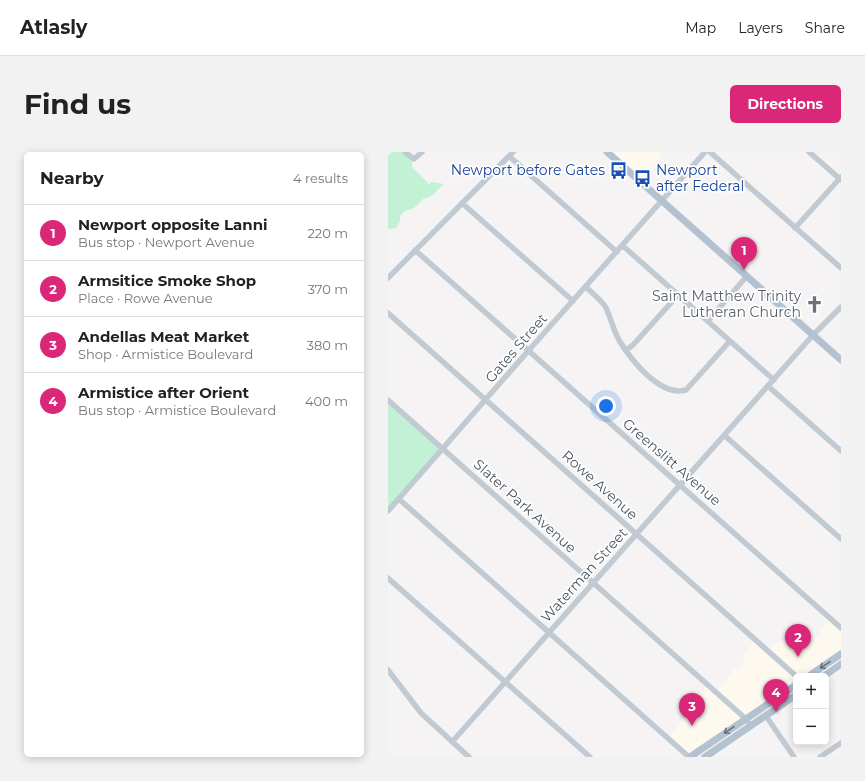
<!DOCTYPE html>
<meta charset="utf-8">
<style>
body{margin:0;font-family:Montserrat,sans-serif;background:#f2f2f2;color:#222}
.controls{position:absolute;right:12px;bottom:12px;display:grid;overflow:hidden;border-radius:6px;box-shadow:0 2px 10px #0003}
.controls button{width:36px;height:36px;display:grid;place-items:center;padding:0;border:0;border-bottom:1px solid #e0e0e0;background:#fff;color:#222;font:20px sans-serif}
.you{position:absolute;left:218px;top:254px;width:14px;height:14px;margin:-10px;border:3px solid #fff;border-radius:50%;background:#1a73e8;box-shadow:0 0 0 6px #1a73e833}
.badge{display:grid;place-items:center;width:26px;height:26px;border-radius:50%;background:#db2777;color:#fff;font-size:13px;font-weight:700}
.pin{position:absolute;translate:-50% -33px;filter:drop-shadow(0 1px 2px #0008)}
.pin::after{content:'';position:absolute;top:21px;width:14px;height:12px;background:inherit;clip-path:polygon(0 0,100% 0,50% 100%)}
.list{margin:0;padding:0;list-style:none}
h2{display:flex;justify-content:space-between;align-items:center;height:52px;margin:0;padding:0 16px;font-size:17px}
h2 small{font-size:13px;font-weight:400;color:#767676}
.list li{display:grid;grid-template-columns:26px 1fr auto;gap:12px;align-items:center;box-sizing:border-box;height:56px;padding:0 16px;border-top:1px solid #e0e0e0}
.list b{display:block;font-size:15px;white-space:nowrap}
.list p{margin:0;font-size:13px;white-space:nowrap;color:#767676}
.list em{font-size:13px;font-style:normal;color:#767676}
.map{position:relative;flex:none;width:453px;height:605px;overflow:hidden;border-radius:6px}
header{display:flex;align-items:center;gap:24px;box-sizing:border-box;height:56px;padding:0 20px;background:#fff;border-bottom:1px solid #e0e0e0}
header strong{font-size:19px}
nav{display:flex;gap:22px;margin-inline-start:auto;font-size:14px}
.intro{display:flex;align-items:center;justify-content:space-between;box-sizing:border-box;height:96px;padding:0 24px}
h1{margin:0;font-size:28px}
.button{padding:10px 18px;border-radius:6px;background:#db2777;color:#fff;font-size:14px;font-weight:700}
main{display:flex;gap:24px;padding:0 24px}
aside{flex:1;background:#fff;border-radius:6px;box-shadow:0 2px 10px #0003}
.map>svg:first-child{display:block}
.commercial{fill:#fdf9ef}
.green{fill:#c3f1d5}
.lines{fill:none;stroke-linecap:round;stroke-linejoin:round}
.minor{stroke:#c1cad2;stroke-width:5.5}
.major{stroke:#b3c2d1;stroke-width:7}
.oneway{stroke:#64717d}
.labels{text-anchor:middle;dominant-baseline:central;stroke-width:3.5;stroke-linejoin:round;paint-order:stroke}
.transit-label{font-size:14px;fill:#164399;stroke:#fff;text-anchor:end}
.worship-label{font-size:14px;fill:#5b616d;stroke:#fff;text-anchor:end}
.street-label{font-size:14px;fill:#4a5661;stroke:#fff}
</style>
<header>
<strong>Atlasly</strong>
<nav><a>Map</a><a>Layers</a><a>Share</a></nav>
</header>
<div class="intro"><h1>Find us</h1><a class="button">Directions</a></div>
<main>
<aside>
<h2>Nearby<small>4 results</small></h2>
<ul class="list">
<li><span class="badge">1</span><div><b>Newport opposite Lanni</b><p>Bus stop · Newport Avenue</p></div><em>220 m</em></li>
<li><span class="badge">2</span><div><b>Armsitice Smoke Shop</b><p>Place · Rowe Avenue</p></div><em>370 m</em></li>
<li><span class="badge">3</span><div><b>Andellas Meat Market</b><p>Shop · Armistice Boulevard</p></div><em>380 m</em></li>
<li><span class="badge">4</span><div><b>Armistice after Orient</b><p>Bus stop · Armistice Boulevard</p></div><em>400 m</em></li>
</ul>
</aside>
<div class="map">
<svg width="453" height="605" viewBox="0 0 453 605">
<rect width="100%" height="100%" fill="#f5f3f3"/>
<path class="commercial" d="M218,0H271L274,4L254,31Z
M442,467L453,477V500L418,524H408V530L301,604L279,586L291,573L298,564L291,558V556L293,552L302,551L318,534L326,540L337,530L345,518L349,516H352L355,514L356,503L366,490L379,500L387,491L399,486L406,491V494L410,497L421,491H424L431,484L433,478Z"/>
<path class="green" d="M0,0H17L24,6V15L41,32L44,30L56,32L42,45L35,47L26,56L17,59L12,64V69L8,76L0,77Z
M0,249L53,297L0,357Z"/>
<g class="lines">
<path class="minor" d="M17,0L26,7L34,0
M322,0L453,116
M421,0L453,28
M121,4L229,100
M74,51L185,149
M407,76L453,25
M235,94L386,228
M27,98L453,476
M0,126L125,0
M198,135C204,141 212,147 217,154C223,165 225,178 231,188C243,208 272,245 298,238L342,189
M0,161L408,524
M320,169L359,124
M238,198L245,193L290,143
M380,234L453,299
M0,248L358,567L363,574
M336,283L453,387
M11,347L301,605
M0,359L141,198L317,0
M0,426L202,605
M0,518L33,561L81,605
M378,564L406,605
M64,590L425,183L453,155
M432,605L453,591"/>
<path class="major" d="M219,0L453,208
M421,524L453,502
M436,524L453,512
M302,605L408,533
M317,605L408,543"/>
</g>
<defs><path id="oneway-shaft" d="M-6 0H5M1.5-3L5.5 0L1.5 3" fill="none" stroke-width="1.6" stroke-linecap="round" stroke-linejoin="round"/></defs>
<g class="oneway">
<use href="#oneway-shaft" transform="translate(437 513) rotate(146)"/>
<use href="#oneway-shaft" transform="translate(341 578) rotate(146)"/>
</g>
<defs>
<symbol id="bus-bare" viewBox="-9 -9 18 18"><path d="M-5-6H5V4H4V6H2V4H-2V6H-4V4H-5ZM-3.5-4V0h7V-4ZM-3.5 1.2v1.5H-2V1.2ZM2 1.2v1.5H3.5V1.2Z" fill="#1a4fb4" stroke="#fff" stroke-width="2.5" paint-order="stroke"/></symbol>
<symbol id="church-bare" viewBox="-9 -9 18 18"><path d="M-1.2-6h2.4v3.5h3.3v2.4h-3.3V6h-2.4V-.1h-3.3v-2.4h3.3Z" fill="#6b7280" stroke="#fff" stroke-width="2.5" paint-order="stroke"/></symbol>
</defs>
<g fill-rule="evenodd">
<use href="#bus-bare" x="218" y="6" width="25" height="25"/>
<use href="#bus-bare" x="242" y="14" width="25" height="25"/>
<use href="#church-bare" x="414" y="140" width="25" height="25"/>
</g>
<g class="labels">
<g class="transit-label">
<text x="217" y="18">Newport before Gates</text>
<text x="268" y="18" text-anchor="start">Newport<tspan x="268" dy="16">after Federal</tspan></text>
</g>
<g class="worship-label">
<text x="413" y="144">Saint Matthew Trinity<tspan x="413" dy="16">Lutheran Church</tspan></text>
</g>
<g class="street-label">
<text transform="translate(128 196) rotate(-49)">Gates Street</text>
<text transform="translate(284 310) rotate(41)">Greenslitt Avenue</text>
<text transform="translate(212 333) rotate(42)">Rowe Avenue</text>
<text transform="translate(137 354) rotate(42)">Slater Park Avenue</text>
<text transform="translate(196 423) rotate(-48)">Waterman Street</text>
</g>
</g>
</svg>
<div class="controls">
<button>+</button>
<button>−</button>
</div>
<div class="you"></div>
<div class="pin badge" style="left:356px;top:118px">1</div>
<div class="pin badge" style="left:410px;top:505px">2</div>
<div class="pin badge" style="left:304px;top:574px">3</div>
<div class="pin badge" style="left:388px;top:560px">4</div>
</div>
</main>
